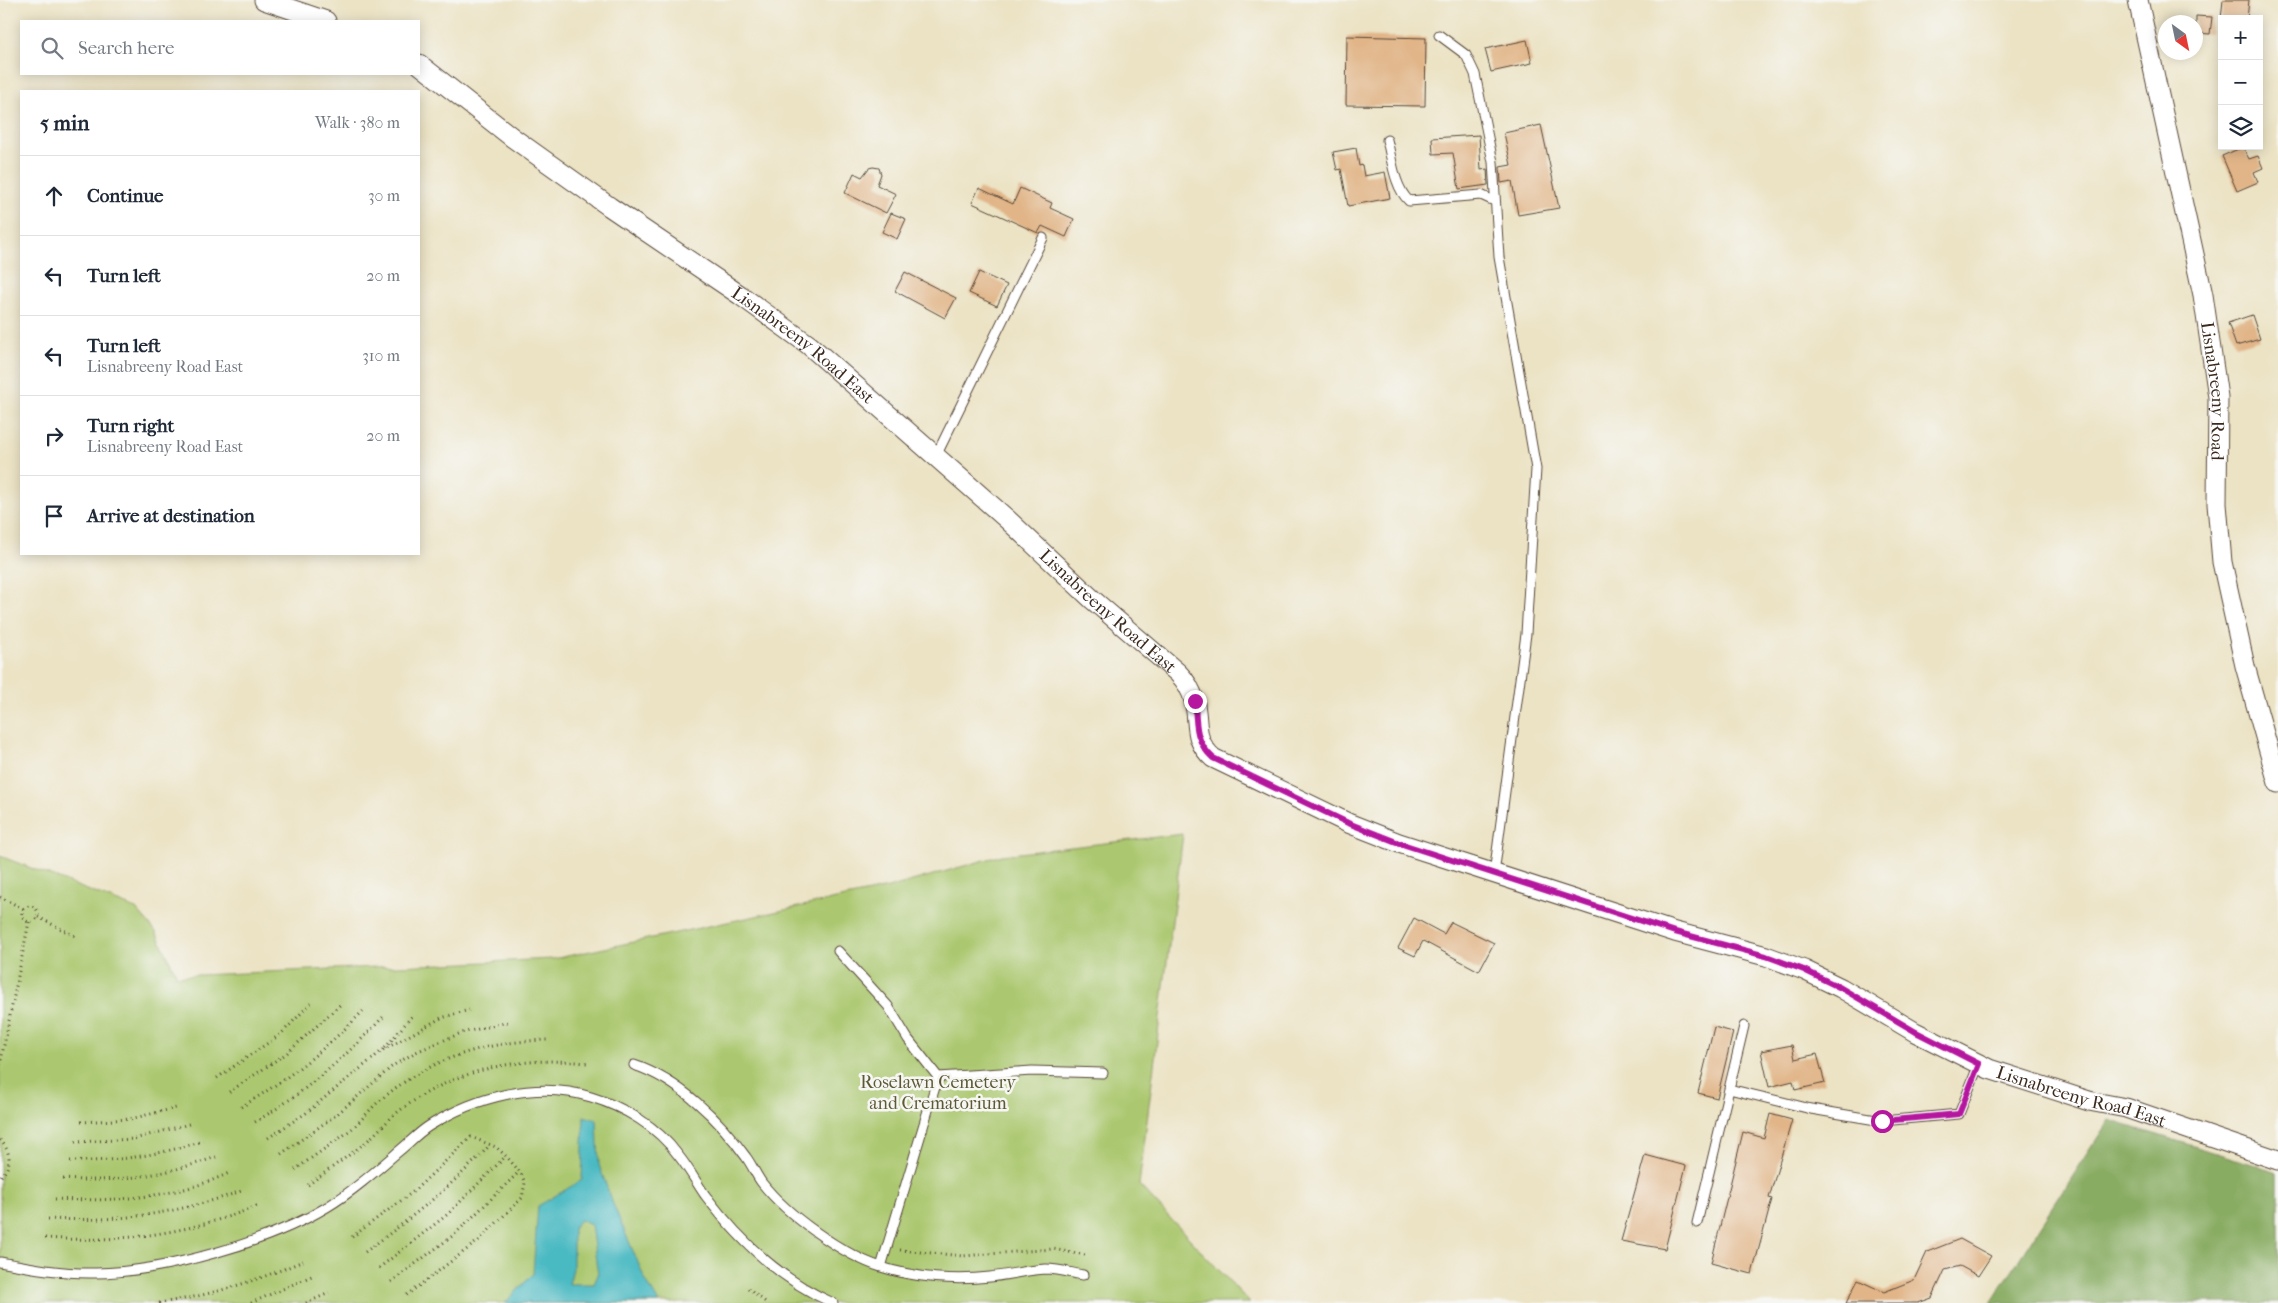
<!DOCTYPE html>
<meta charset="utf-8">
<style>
body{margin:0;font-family:"IM FELL French Canon",serif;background:#f2f2f3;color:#1f2937}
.controls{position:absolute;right:15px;top:15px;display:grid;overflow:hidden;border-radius:0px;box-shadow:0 2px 12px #0003}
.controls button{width:45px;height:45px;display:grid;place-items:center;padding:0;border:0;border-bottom:1px solid #e0e1e3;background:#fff;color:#1f2937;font:25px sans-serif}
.compass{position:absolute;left:2158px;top:15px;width:45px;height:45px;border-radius:50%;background:#fff;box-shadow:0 2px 12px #0003;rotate:147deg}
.stop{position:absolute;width:15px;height:15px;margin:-11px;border:4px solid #b5179e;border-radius:50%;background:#fff}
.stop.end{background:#b5179e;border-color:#fff;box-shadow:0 1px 5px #0008}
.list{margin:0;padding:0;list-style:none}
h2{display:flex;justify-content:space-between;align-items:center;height:65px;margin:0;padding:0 20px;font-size:21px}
h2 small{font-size:16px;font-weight:400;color:#747a83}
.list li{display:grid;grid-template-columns:32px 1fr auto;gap:15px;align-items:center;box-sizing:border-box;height:80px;padding:0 20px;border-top:1px solid #e0e1e3}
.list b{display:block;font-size:19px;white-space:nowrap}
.list p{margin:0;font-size:16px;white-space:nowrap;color:#747a83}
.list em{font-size:16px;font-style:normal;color:#747a83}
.icon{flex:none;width:28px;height:28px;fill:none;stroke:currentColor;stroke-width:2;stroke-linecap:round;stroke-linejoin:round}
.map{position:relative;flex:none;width:2278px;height:1303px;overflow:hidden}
.search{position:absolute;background:#fff;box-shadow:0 2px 12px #0003;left:20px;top:20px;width:400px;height:55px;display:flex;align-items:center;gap:12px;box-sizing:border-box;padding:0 18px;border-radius:0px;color:#747a83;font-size:19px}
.panel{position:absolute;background:#fff;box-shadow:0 2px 12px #0003;left:20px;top:90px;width:400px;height:465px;border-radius:0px}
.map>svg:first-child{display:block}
.green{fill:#abc86f;stroke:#737946}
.forest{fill:#88ac62;stroke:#626b40}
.water{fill:#4ab9c2;stroke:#427270;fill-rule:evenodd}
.building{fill:#e1b588}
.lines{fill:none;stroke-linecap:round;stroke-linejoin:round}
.lane-casing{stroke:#564637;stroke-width:11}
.street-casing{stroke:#564637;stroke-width:21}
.path{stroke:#564637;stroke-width:3;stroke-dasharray:1 4;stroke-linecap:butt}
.lane{stroke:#fff;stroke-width:9}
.street{stroke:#fff;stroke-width:19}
.route{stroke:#b5179e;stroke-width:6}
.labels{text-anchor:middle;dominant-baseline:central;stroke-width:5;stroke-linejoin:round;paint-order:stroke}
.street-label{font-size:18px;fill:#3b2a1e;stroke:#f6f6f2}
.park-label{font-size:18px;fill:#5d5936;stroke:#f6f6f2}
</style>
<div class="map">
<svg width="2278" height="1303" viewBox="0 0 2278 1303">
<rect width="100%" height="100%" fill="#f6f6f2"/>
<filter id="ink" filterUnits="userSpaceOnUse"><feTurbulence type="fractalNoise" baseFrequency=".02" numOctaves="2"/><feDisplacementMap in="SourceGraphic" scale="10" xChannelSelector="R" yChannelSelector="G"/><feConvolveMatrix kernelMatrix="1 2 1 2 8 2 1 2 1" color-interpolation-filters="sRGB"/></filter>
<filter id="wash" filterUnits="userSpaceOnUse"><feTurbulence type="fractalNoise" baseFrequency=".0096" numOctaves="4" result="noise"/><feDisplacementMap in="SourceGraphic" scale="20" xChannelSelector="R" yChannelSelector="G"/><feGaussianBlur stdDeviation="1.12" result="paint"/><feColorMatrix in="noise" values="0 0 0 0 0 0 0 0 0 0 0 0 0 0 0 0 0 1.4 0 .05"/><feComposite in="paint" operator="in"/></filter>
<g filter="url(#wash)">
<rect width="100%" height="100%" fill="#ece3c5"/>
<path class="green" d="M1183,834L1139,1185L1250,1303H0V856L136,909L156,932L177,976L553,959L888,888L1002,855Z"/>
<path class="forest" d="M2109,1120L2278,1172V1303H1991Z"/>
<path class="water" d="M584,1116L597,1120L599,1165L613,1204L645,1279L659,1303H505L533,1274L538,1206L582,1180ZM580,1220L591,1225L598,1275L594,1284H569L573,1269V1228Z"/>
<g id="blocks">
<path class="building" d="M2223,0H2249L2247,19H2221Z
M2196,16L2212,17L2210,34L2196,33Z
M1347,36L1426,38L1425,106L1346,105Z
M1527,40L1532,63L1491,72L1485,49Z
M1541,125L1559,208L1518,215L1512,181L1501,183L1500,167L1511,165L1504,133Z
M1479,135L1481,170L1487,169L1488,185L1459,189L1453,153L1433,154L1432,138Z
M2243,147L2249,159L2258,156L2263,168L2254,172L2258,182L2237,191L2222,156Z
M1356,148L1359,166L1362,165L1364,176L1385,172L1390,198L1348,206L1341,169L1337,170L1333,152Z
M873,167L879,168L881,174L877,185L896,194L886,213L845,193L854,173L862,177L869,168Z
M979,188L1013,204L1020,188L1052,203L1050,208L1074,219L1066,237L1042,226L1038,233L972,203Z
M891,213L906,219L897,239L882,232Z
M905,272L956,298L945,318L895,291Z
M979,272L1007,285L997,306L969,293Z
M2252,315L2260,339L2236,346L2228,323Z
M1414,918L1444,934L1451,922L1494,943L1479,971L1423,941L1415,956L1398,948Z
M1714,1027L1733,1032L1717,1098L1698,1093Z
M1792,1045L1795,1059L1817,1054L1825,1083L1795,1090L1793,1081L1769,1087L1761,1051Z
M1770,1114L1792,1120L1769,1198L1772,1199L1752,1274L1711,1263L1743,1132L1764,1138Z
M1645,1155L1686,1166L1665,1249L1621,1241Z
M1960,1239L1991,1256L1978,1276L1960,1266L1945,1270L1932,1298L1918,1303H1846L1858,1280L1884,1292L1914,1280L1927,1252Z"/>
</g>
</g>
<g filter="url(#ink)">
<use href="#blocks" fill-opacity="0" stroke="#564637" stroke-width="1"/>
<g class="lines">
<defs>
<path id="lane" d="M1439,35L1466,55L1475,74L1493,162L1499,257L1536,469L1526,634L1494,874
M1387,140C1392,159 1394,187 1409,201L1481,195L1494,201
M936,456L1043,238
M838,951L888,1006L908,1039L938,1077L881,1267
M634,1065C679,1080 719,1119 746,1157C752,1165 756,1175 762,1183C787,1215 843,1255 881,1267C915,1278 955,1281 990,1277C1009,1275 1027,1270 1046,1269C1058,1269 1072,1273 1083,1275
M938,1077L1032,1071L1103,1073
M1729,1089L1811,1109L1882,1121L1959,1114L1979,1064
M1697,1223L1744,1026
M0,1262C31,1268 64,1274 96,1273C164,1272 269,1242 327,1207C352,1192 377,1170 399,1151C409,1143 418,1133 429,1126C475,1097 537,1080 591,1097C624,1107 657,1126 678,1155C688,1167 696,1182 705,1195C739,1240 780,1280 833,1303"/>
<g id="street">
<path d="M264,0L326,21"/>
<path id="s1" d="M2138,0L2203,295L2218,397L2217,504L2222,562L2245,666L2278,783"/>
<path id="s2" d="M419,64L513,138L610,207L740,295L809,345L1008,520L1093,600L1178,673C1186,681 1191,689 1194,700C1200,724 1192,739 1213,758L1348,823L1399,843L1675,932L1766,956L1804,970L1841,988L1915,1032L1989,1069L2089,1101L2126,1108L2278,1160"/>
</g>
</defs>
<use href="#lane" class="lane-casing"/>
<use href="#street" class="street-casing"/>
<path class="path" d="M0,897L24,909
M22 914a8 8 0 1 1 16 0a8 8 0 1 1-16 0Z
M38,917L75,936
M385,1048L412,1016
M0,1065L29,922
M217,1078L281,1034L311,1003
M229,1092L287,1053L342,1003
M241,1107C287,1080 326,1049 363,1011
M81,1122L130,1119L176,1108
M255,1122C304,1093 346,1057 385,1015
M268,1138L306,1113L383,1050L441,1018L469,1010
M0,1140C11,1151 13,1166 0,1177
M75,1142L134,1139L189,1124
M281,1154L336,1115L394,1065L416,1052L461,1033L508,1022
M70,1161C116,1162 159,1155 203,1141
M295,1170C312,1157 331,1145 348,1132C361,1122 370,1108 383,1098C431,1058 487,1041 549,1040
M63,1179C117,1183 165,1175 216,1157
M308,1185C327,1171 347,1157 366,1142C380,1130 391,1116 406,1106C460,1068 521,1056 587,1063
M55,1199C114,1202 176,1198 229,1173
M48,1219C118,1222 178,1214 244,1190
M352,1237L414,1191L471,1137L496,1147L507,1157L521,1173L525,1183L522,1198L478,1241L404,1297
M45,1238C120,1243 188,1234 257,1206
M900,1250L963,1256L1053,1249L1085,1255
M365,1252C410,1219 452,1186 490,1145
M379,1268L448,1214L506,1156
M391,1282L455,1234L519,1172
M748,1289L767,1303
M159,1303C210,1296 256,1281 303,1261
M251,1303L314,1275
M306,1303L329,1293"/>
<use href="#lane" class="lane"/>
<use href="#street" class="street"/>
</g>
</g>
<g class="lines" filter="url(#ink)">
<path class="route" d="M1195,701C1196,724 1195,742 1213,758L1348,823L1399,843L1675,932L1766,956L1804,970L1841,988L1916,1032L1979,1064L1959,1114L1882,1121"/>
</g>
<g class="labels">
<g class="street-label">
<text stroke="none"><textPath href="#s2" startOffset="476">Lisnabreeny Road East</textPath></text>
<text stroke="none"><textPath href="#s1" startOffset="399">Lisnabreeny Road</textPath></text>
<text stroke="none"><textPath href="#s2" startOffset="881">Lisnabreeny Road East</textPath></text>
<text stroke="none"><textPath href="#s2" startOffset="2005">Lisnabreeny Road East</textPath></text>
</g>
<g class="park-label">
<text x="938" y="1082">Roselawn Cemetery<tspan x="938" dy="21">and Crematorium</tspan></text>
</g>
</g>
</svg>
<div class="controls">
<button>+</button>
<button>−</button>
<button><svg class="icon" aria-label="layers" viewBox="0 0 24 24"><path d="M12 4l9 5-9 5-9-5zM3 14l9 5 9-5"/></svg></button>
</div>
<svg class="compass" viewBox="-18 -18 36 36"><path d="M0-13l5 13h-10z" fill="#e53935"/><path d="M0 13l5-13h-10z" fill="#747a83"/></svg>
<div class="stop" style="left:1882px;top:1121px"></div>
<div class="stop end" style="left:1195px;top:701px"></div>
<div class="search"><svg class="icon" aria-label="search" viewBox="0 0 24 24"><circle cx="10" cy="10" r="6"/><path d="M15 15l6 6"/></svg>Search here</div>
<section class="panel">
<h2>5 min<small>Walk · 380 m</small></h2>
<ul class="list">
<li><svg class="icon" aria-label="ahead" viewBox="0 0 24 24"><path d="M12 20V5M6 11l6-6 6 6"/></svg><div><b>Continue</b></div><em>30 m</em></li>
<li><svg class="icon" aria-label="left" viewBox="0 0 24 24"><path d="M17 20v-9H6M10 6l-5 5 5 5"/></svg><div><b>Turn left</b></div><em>20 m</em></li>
<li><svg class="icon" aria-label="left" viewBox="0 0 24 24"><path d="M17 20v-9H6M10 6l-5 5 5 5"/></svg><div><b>Turn left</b><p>Lisnabreeny Road East</p></div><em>310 m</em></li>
<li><svg class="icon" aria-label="right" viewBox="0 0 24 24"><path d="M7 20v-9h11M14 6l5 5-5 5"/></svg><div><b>Turn right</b><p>Lisnabreeny Road East</p></div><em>20 m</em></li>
<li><svg class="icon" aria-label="arrive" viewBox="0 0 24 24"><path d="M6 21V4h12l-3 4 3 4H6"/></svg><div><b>Arrive at destination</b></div></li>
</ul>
</section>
</div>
